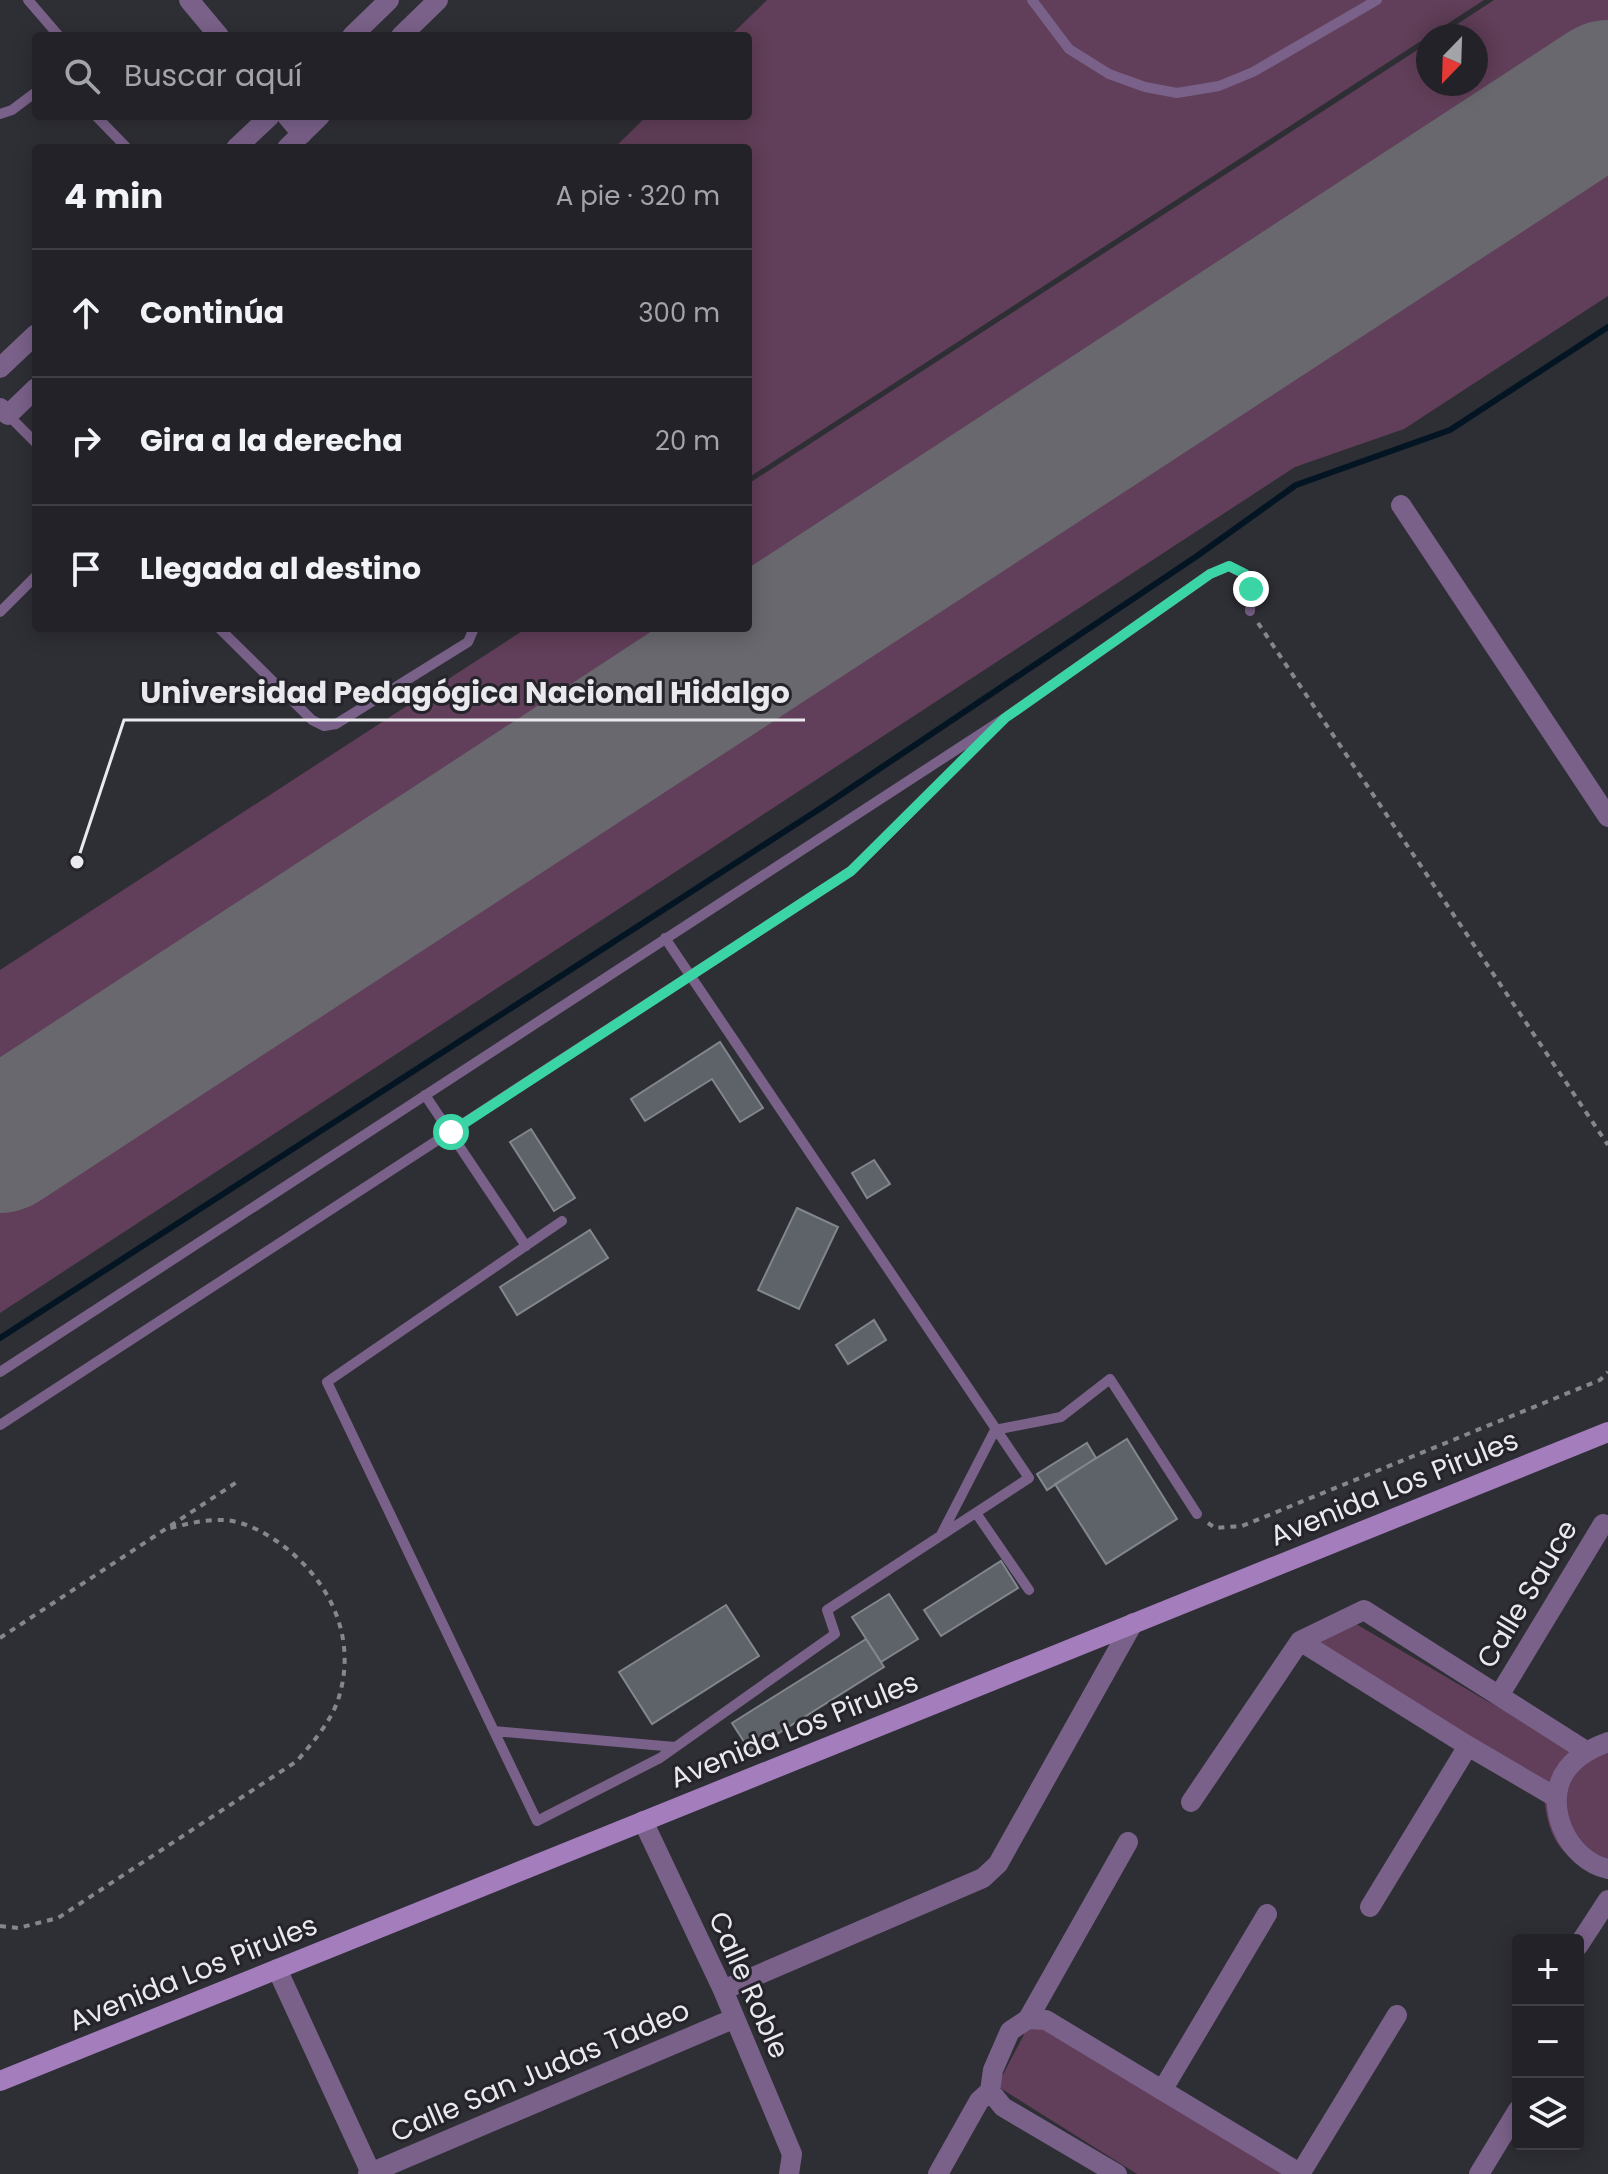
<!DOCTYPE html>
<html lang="es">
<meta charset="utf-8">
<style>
body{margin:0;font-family:Poppins,sans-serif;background:#2e2f34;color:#f1f3f6}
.controls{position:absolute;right:24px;bottom:24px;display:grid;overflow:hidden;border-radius:8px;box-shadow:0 4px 20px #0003}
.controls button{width:72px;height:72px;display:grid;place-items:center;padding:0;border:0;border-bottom:2px solid #3f3f45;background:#222228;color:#f1f3f6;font:40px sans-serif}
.compass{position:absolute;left:1416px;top:24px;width:72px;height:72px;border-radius:50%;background:#222228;box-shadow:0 4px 20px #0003;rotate:203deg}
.stop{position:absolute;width:24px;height:24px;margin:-18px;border:6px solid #3bd4a4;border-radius:50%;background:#fff}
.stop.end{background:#3bd4a4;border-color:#fff;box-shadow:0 2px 8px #0008}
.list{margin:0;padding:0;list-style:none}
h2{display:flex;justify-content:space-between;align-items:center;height:104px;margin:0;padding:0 32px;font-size:34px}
h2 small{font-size:26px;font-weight:400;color:#a2a4a8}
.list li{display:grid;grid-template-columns:52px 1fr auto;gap:24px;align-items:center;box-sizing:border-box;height:128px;padding:0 32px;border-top:2px solid #3f3f45}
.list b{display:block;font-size:30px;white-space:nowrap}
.list em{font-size:26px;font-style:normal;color:#a2a4a8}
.icon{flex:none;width:44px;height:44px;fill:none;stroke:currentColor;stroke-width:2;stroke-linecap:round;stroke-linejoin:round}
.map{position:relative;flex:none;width:1608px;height:2174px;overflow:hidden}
.search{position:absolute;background:#222228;box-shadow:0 4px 20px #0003;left:32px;top:32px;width:720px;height:88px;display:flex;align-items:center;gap:20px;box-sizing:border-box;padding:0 28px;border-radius:8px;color:#a2a4a8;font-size:30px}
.panel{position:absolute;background:#222228;box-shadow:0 4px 20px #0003;left:32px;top:144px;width:720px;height:488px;border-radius:8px}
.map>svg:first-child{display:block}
.green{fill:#613e59}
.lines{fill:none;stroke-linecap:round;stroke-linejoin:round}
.stream{stroke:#031522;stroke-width:6}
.runway{stroke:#68686e;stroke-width:142}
.building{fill:#5e6269;stroke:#82868d;stroke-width:2}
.path{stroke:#87868c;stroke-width:4;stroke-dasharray:6 6;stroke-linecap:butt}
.lane{stroke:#7a6189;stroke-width:10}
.street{stroke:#7a6189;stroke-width:20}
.secondary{stroke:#a47dbd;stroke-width:20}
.route{stroke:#3bd4a4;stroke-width:10}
.labels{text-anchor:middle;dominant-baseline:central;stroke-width:6;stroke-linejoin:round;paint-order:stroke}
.street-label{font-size:28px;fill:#eae9ee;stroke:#25242b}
.leader{fill:none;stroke:#eae9ee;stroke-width:3}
.callout-dot{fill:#eae9ee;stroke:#25242b;stroke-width:3}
.callout-label{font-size:30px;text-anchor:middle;font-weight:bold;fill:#eae9ee;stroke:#25242b;stroke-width:6;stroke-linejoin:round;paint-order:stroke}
</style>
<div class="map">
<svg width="1608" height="2174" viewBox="0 0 1608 2174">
<rect width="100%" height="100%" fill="#2e2e35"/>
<path class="green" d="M767,0H1484L748,478V148H614L647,116H748V36H730Z
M1494,0H1608V41L748,603V484L1428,43V84H1476V36H1439Z
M1608,142V296L1404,429L1295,467L0,1313V1190Z
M527,628H710L0,1092V970Z
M1351,1621L1487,1701L1574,1746L1608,1735V1872C1562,1863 1548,1840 1544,1796L1308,1640Z
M1031,2021L1295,2174H1137L997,2086Z"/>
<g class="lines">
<path class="stream" d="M0,1338L821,808L1197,556L1296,485L1450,430L1608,327"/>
<path class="runway" d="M0,1142L1608,91"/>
</g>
<path class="building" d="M720,1042L763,1108L740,1122L712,1079L645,1121L631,1099Z
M531,1129L575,1198L554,1211L510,1142Z
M874,1160L890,1184L867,1198L852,1173Z
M797,1208L838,1227L799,1309L758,1290Z
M590,1230L608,1258L517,1315L500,1287Z
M874,1320L886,1340L848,1364L836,1345Z
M1127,1439L1177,1519L1106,1564L1055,1484Z
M1087,1443L1096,1458L1047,1490L1037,1474Z
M1001,1561L1018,1588L941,1636L924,1610Z
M889,1594L918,1639L881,1662L852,1617Z
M726,1605L759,1656L652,1724L619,1672Z
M866,1639L884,1667L750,1751L732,1723Z"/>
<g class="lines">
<path class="path" d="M1258,623L1608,1145
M1208,1523L1215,1528L1242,1526L1600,1380L1608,1372
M0,1638L237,1482
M0,1926L18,1928L58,1918L297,1761C313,1742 330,1723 338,1700C359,1636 328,1576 275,1540C260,1530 242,1521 224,1520C204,1519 182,1525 163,1530"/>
<path class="lane" d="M28,0L59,36
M1032,0L1069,49L1109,74L1145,87L1177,93L1219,86L1253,72L1377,0
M0,114L12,110L36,92
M96,116L127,148
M8,415L36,443
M0,612L36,576
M219,628L312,720L324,726L336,724L468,642L474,628
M1005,718L1210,574L1229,566L1245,574L1251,589L1250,611
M425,1095L526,1246
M562,1221L327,1382L537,1821L660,1758L835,1634L827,1610L1029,1478L665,938
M0,1372L1005,718L851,871L0,1425
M976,1513L1029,1590
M942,1533L995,1430L1061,1417L1110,1379L1197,1514
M494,1731L675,1747"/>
<path class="street" d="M189,0L219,36
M352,36L389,0
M401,36L438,0
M287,116L302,134
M236,148L270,116
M287,148L320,116
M0,368L36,334
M0,408L8,415L36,388
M1401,505L1608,817
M1500,1694L1603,1524
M1608,1742C1592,1748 1578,1755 1567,1769C1541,1804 1568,1861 1608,1869
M1557,1798L1468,1746L1300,1641L1364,1610L1586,1751
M1191,1802L1300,1641
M643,1821L723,1990L792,2154L789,2174
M1370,1907L1468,1746
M1578,1946L1608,1900
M277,1969L371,2173
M723,1990L983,1878L998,1864L1133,1623
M1028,2019L1128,1842
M1163,2089L1267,1914
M990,2091L993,2070L1010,2031L1028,2019L1046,2020L1301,2174
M990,2091L1003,2107L1117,2174
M368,2174L733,2019
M938,2174L979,2101L990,2091
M1300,2174L1397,2015
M1479,2174L1518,2110"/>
<path class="secondary" d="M0,2081L1608,1432"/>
</g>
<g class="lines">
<path class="route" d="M451,1132L851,871L1005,718L1210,574L1229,566L1245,574L1251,589"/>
</g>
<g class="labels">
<g class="street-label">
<text transform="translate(1394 1488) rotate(-22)">Avenida Los Pirules</text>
<text transform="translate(1527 1594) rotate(-59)">Calle Sauce</text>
<text transform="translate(794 1730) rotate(-22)">Avenida Los Pirules</text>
<text transform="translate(193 1973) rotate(-22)">Avenida Los Pirules</text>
<text transform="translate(749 1985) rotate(66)">Calle Roble</text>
<text transform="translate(540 2071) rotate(-23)">Calle San Judas Tadeo</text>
</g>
</g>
<path class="leader" d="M77 862L124 720H805"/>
<circle class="callout-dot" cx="77" cy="862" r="8"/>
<g class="callout-label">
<text x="465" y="703">Universidad Pedagógica Nacional Hidalgo</text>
</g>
</svg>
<div class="controls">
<button>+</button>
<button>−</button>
<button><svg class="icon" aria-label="layers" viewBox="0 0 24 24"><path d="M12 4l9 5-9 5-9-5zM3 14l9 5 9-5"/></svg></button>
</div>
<svg class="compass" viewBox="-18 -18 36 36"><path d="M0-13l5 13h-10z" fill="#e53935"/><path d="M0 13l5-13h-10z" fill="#a2a4a8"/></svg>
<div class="stop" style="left:451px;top:1132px"></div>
<div class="stop end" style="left:1251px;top:589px"></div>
<div class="search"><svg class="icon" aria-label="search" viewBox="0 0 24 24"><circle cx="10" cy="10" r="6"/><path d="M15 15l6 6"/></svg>Buscar aquí</div>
<section class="panel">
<h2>4 min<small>A pie · 320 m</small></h2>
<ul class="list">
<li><svg class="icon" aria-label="ahead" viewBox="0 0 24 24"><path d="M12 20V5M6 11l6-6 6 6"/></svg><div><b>Continúa</b></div><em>300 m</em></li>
<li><svg class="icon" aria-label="right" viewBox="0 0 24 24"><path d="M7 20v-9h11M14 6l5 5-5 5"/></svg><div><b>Gira a la derecha</b></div><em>20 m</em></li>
<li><svg class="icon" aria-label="arrive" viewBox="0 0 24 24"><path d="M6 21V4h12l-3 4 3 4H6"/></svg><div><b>Llegada al destino</b></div></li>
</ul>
</section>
</div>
